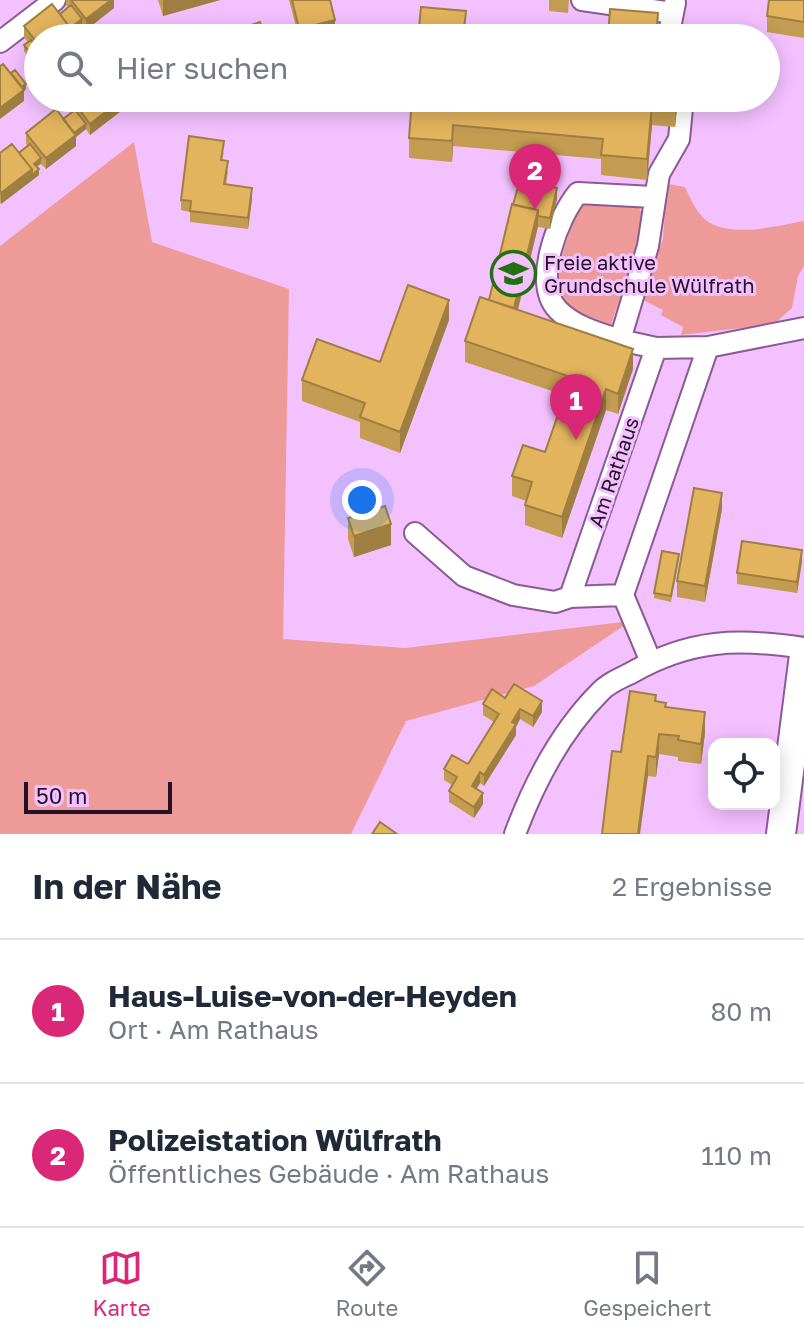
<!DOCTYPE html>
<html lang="de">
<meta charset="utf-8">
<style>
body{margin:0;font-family:"Golos Text",sans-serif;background:#f6f6f7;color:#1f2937}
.controls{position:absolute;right:24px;bottom:24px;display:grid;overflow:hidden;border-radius:16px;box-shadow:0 4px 20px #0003}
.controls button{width:72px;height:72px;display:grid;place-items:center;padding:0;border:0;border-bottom:2px solid #e0e1e3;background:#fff;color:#1f2937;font:40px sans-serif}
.scale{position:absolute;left:24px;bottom:20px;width:148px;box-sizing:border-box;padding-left:8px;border:4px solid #251229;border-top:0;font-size:22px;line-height:28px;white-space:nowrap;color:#251229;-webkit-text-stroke:6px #f4c1ff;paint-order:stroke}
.you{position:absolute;left:362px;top:500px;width:28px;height:28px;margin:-20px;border:6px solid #fff;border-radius:50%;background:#1a73e8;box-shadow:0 0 0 12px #1a73e833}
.badge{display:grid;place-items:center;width:52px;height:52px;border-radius:50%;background:#db2777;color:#fff;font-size:26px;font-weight:700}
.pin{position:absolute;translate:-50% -66px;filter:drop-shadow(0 2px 4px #0008)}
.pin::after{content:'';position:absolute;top:42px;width:28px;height:24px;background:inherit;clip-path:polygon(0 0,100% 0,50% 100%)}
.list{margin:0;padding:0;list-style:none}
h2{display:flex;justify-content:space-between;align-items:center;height:104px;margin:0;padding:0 32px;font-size:34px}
h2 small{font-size:26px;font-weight:400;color:#747a83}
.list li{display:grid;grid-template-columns:52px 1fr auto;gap:24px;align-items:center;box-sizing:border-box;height:144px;padding:0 32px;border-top:2px solid #e0e1e3}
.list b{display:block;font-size:30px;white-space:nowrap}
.list p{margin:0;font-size:26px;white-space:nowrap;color:#747a83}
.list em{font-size:26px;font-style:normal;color:#747a83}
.icon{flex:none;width:44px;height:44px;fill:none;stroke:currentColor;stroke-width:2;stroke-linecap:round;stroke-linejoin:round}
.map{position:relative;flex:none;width:804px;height:834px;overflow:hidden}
.search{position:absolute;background:#fff;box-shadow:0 4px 20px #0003;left:24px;right:24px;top:24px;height:88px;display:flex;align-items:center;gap:20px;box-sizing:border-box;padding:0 28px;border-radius:44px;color:#747a83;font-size:30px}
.sheet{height:392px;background:#fff}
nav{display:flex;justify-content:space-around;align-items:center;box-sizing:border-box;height:112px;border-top:2px solid #e0e1e3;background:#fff;font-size:22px;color:#747a83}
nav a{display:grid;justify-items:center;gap:4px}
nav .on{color:#db2777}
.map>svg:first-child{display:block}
.green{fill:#ed9a99}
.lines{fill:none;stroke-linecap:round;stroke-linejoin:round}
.minor-casing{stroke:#8a5c93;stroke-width:24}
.secondary-casing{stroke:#8a5c93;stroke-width:32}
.minor{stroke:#fff;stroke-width:20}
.secondary{stroke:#fff;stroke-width:28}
.wall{fill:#c39b51}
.shaded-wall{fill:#9f7e42}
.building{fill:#e3b45e;stroke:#9f7e42;stroke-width:2}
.labels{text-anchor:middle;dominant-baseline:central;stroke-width:6;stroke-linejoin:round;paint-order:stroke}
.poi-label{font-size:20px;fill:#251229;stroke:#f4c1ff;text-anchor:start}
.street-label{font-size:20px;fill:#251229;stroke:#f4c1ff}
</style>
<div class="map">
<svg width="804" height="834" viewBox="0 0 804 834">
<rect width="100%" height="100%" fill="#f4c1ff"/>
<path class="green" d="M134,142L152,242L289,289L283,639L405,648L631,621L534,686L406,721L351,834H0V246Z
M667,184L685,187C691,200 698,216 710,223C737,237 776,226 804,221V266L798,276L792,308L774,324L681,335L683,327L661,315L663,310L643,300L648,274L663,239Z
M587,200L639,208L646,219L609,331L563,306L556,286L560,263L575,213Z"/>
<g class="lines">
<defs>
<path id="minor" d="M582,0L673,13
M668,38L675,3
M0,42L55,0
M683,98L679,139L659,174L648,246L620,340L656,348L708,347L804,328
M620,340C598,333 575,327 558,310C532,283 558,217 578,193L653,197
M415,533L464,576L513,595L555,602L570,597
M623,595L708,347
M651,662L623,595L570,597L656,348
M515,834C534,783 561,731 600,692C608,683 621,678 631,673C690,639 739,638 804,648"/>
<path id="secondary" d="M781,834L804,655"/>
</defs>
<use href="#minor" class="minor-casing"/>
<use href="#secondary" class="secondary-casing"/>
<use href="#minor" class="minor"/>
<use href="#secondary" class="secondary"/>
</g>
<path class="wall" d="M66,0H114V8L86,30L82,25L72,32V38H38V62L34,65L24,51V45L28,42L24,37V26L60,14L68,7L66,5Z
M158,0H220L163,16Z
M289,0H330L335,31L307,38H299Z
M549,0H569L568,13L549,11Z
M804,0V38L767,32V16Z
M123,98V100L121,102V111L90,135L86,129L76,137V146L46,169L41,164L37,167L39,175L1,204L0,202V153H19L28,146L26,144V133L63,119L72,112L70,109V99Z
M412,98H678L675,127L652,125L647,180L601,175V159L453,146L452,162L409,158V138Z
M224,152L222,160L228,172L226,185L252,199L248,229L190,222V212L181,210V200Z
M557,199L550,229L538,227L518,310L633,369L618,414L606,410L562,538L525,525V505L526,501L512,496V476L545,452L564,395L465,362V341L489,300L512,204Z
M449,320L400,453L360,438V422L302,401V380L380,362Z
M348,491L377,509L391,545L354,557L348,539V518H350L348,512Z
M722,509L705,602L677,597V581Z
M679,559L671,602L654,598V593Z
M802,561L797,593L737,584V573Z
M505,698L542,712L533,727L520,719L516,727V735L484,786L480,783L476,789L483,804L474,818L449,802V791L452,785L444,780V769L468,764L494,722L483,715V704Z
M656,701L705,733L701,764L678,761V757L659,754L656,777L648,776L621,752Z"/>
<path class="shaded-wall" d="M110,0H114V8L86,30V19Z
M163,0H220L163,16Z
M82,19V25L72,32V38H62L68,30Z
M335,20V31L307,38H299V29Z
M26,84V89L24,91V101L0,119V108Z
M119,98H123V100L121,102V111L90,135V124Z
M177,98H207L177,107Z
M676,98H678L675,127V106Z
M652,104V125L647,180V159Z
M86,124V129L76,137V146L46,169V158Z
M453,125V146L452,162V141Z
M41,158V163L34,169V164Z
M32,169H39V175L1,204V193Z
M252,188V199L248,229V218Z
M557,188V199L550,229V218Z
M538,210V226L513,329V313Z
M449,300V320L400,453V432Z
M633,349V369L618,414V394Z
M606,389V410L562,538V517Z
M722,493V509L705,602V586Z
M391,524V545L354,557V536Z
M802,550V561L797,593V582Z
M542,701V712L533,727V716Z
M520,709V719L516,727V735L484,786V775Z
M705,712V733L701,764V744Z
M659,734V754L656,777V757Z
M648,756V776L640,834H638Z
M480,772V783L472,797V786Z
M483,793V804L474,818V807Z"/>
<path class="building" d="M71,0H111L86,19Z
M292,0H330L335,20L299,29Z
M769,0H804V22L767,16Z
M52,4L72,30L62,38H38V44L24,26Z
M71,5L82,19L70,28L60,14Z
M421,7L466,11L463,38H418Z
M610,9L658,13L656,38H608Z
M260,22L265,38H215Z
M31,40L38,49V56L34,59L24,45Z
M3,64L24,90L0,108V66Z
M15,70L26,84L22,87L11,73Z
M71,98H119L121,100L90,124Z
M412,98H676L675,106L652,104L647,159L601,155L603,139L453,125L452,141L409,138Z
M56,109L76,135L46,158L26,133Z
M75,110L86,124L74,133L63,119Z
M189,136L224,141L221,160L228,161L224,184L252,188L248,218L190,211L191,201L181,200Z
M12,144L32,169L1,193L0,191V153Z
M30,144L41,158L34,164L39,169L32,175V169L19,153Z
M520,180L557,188L550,218L538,216V210L513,205Z
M512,204L538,210L514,308L489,300Z
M408,285L449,300L400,432L360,417L365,403L302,380L317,339L380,362Z
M480,297L633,349L618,394L606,389L562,517L525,505L532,482L512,476L523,445L545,452L571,377L465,341Z
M368,484L377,509L385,506L391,524L354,536L348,518L356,516L348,491Z
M694,488L722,493L705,586L677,581Z
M742,541L802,550L797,582L737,573Z
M662,551L679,554L671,596L654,593Z
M514,684L542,701L533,716L520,709L512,722L516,724L484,775L480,772L472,786L483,793L474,807L449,791L457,777L444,769L452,755L468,764L499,714L483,704L492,689L505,698Z
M630,691L656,695L655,701L666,703L665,707L705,712L701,744L678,740L679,736L659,734L656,757L648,756L638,834H602L612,751L621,752Z
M380,822L397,834H372Z"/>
<defs>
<symbol id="school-ring" viewBox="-11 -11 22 22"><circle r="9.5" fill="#f4c1ff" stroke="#246f11" stroke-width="1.5"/><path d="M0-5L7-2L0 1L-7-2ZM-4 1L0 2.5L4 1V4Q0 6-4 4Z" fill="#246f11"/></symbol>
</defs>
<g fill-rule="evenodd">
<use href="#school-ring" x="488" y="248" width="51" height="51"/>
</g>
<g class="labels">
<g class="poi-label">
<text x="544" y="262">Freie aktive<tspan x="544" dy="23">Grundschule Wülfrath</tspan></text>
</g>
<g class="street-label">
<text transform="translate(613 472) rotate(-71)">Am Rathaus</text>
</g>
</g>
</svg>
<div class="controls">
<button><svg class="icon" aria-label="locate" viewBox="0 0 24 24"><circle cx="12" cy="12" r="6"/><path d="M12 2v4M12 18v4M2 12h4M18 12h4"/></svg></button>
</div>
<div class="scale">50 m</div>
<div class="you"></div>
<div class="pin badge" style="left:576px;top:440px">1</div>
<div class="pin badge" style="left:535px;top:210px">2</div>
<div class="search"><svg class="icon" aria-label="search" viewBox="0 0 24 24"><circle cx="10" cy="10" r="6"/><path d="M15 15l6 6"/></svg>Hier suchen</div>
</div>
<section class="sheet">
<h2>In der Nähe<small>2 Ergebnisse</small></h2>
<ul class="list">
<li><span class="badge">1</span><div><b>Haus-Luise-von-der-Heyden</b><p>Ort · Am Rathaus</p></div><em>80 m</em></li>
<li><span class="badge">2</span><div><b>Polizeistation Wülfrath</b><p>Öffentliches Gebäude · Am Rathaus</p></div><em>110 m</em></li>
</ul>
</section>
<nav>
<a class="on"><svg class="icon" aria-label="map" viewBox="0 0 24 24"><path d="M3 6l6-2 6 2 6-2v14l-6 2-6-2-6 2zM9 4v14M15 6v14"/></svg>Karte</a>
<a><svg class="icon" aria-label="directions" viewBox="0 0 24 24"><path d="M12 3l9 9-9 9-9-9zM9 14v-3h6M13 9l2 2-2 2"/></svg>Route</a>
<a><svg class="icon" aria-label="saved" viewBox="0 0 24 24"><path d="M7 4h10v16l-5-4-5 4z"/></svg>Gespeichert</a>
</nav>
